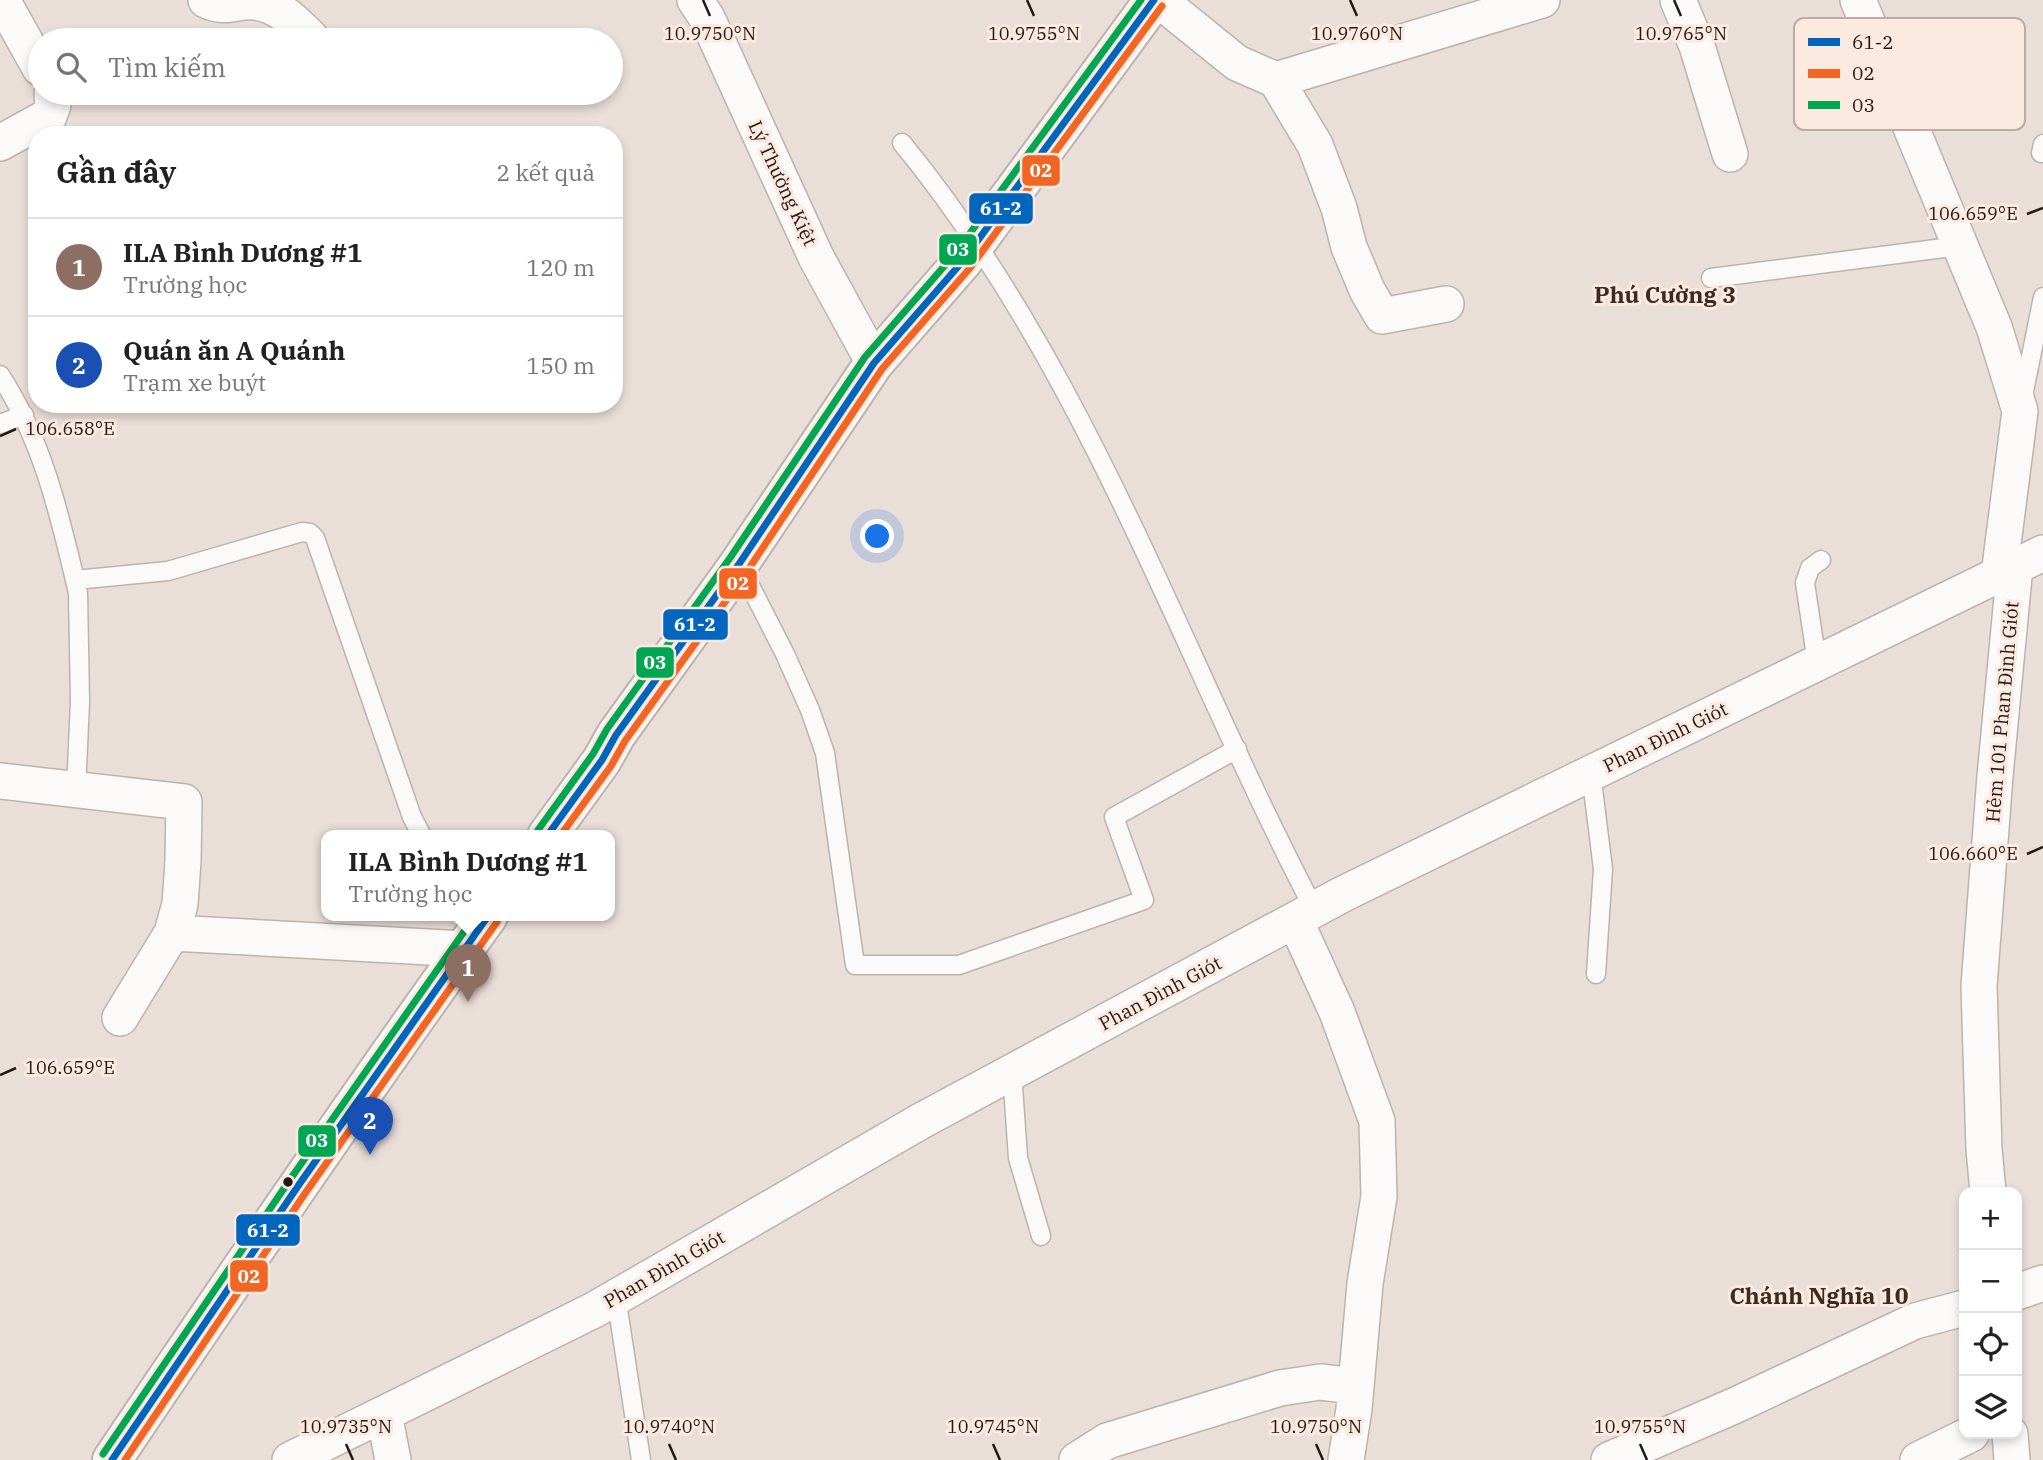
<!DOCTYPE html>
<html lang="vi">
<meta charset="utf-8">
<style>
body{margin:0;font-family:"IBM Plex Serif",serif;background:#f2f2f2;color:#222}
.controls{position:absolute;right:21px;bottom:21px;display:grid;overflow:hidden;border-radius:14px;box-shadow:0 4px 10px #0003}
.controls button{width:63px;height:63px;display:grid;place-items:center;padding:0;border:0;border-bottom:2px solid #e0e0e0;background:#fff;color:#222;font:35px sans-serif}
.you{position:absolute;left:878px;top:537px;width:24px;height:24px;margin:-18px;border:5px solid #fff;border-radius:50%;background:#1a73e8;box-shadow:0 0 0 10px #1a73e833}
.badge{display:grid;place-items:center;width:46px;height:46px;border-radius:50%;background:#675e59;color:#fff;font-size:23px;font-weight:700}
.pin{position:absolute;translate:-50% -58px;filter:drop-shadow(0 2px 4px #0008)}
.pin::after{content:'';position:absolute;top:37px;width:24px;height:21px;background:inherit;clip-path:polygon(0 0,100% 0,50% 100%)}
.popup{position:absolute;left:321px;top:830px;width:294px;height:91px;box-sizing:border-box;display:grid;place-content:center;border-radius:14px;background:#fff;filter:drop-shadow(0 2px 5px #0005);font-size:23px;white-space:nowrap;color:#767676}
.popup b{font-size:26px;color:#222}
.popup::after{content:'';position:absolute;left:50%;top:100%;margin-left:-14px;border:14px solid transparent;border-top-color:#fff}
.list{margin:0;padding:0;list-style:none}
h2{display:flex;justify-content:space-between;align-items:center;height:91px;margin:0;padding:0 28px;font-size:30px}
h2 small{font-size:23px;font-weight:400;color:#767676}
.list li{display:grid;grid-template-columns:46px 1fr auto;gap:21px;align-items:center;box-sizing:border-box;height:98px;padding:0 28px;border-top:2px solid #e0e0e0}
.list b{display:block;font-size:26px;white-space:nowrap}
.list p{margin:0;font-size:23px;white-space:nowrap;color:#767676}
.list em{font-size:23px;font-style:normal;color:#767676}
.icon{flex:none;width:38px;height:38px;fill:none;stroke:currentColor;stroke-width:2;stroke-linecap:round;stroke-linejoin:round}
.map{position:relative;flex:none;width:2043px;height:1460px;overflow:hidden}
.search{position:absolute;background:#fff;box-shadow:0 4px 10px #0003;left:28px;top:28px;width:595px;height:77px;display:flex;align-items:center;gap:18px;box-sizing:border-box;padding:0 24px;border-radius:38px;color:#767676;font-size:26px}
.panel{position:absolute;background:#fff;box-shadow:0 4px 10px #0003;left:28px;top:126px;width:595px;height:287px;border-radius:28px}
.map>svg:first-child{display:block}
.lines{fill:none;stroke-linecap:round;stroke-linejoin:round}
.lane-casing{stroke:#bcb3ae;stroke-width:21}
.street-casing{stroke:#bcb3ae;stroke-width:38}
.secondary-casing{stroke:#bcb3ae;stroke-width:42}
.lane{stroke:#fcfaf9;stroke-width:18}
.street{stroke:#fcfaf9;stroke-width:35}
.secondary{stroke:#fcfaf9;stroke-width:38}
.bus-1-casing{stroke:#fce9e0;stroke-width:12}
.bus-2-casing{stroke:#fce9e0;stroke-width:12}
.bus-3-casing{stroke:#fce9e0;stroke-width:12}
.bus-1{stroke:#0065bd;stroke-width:7}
.bus-2{stroke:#f26522;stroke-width:7}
.bus-3{stroke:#00a651;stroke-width:7}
.ticks{fill:none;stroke:#211915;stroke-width:2.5}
.bus-dot{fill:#211915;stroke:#fce9e0;stroke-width:2.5}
.labels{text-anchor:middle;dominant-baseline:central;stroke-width:6;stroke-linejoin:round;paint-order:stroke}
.street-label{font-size:19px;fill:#211915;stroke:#fce9e0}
.quarter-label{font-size:23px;font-weight:bold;fill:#3c2b22;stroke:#fce9e0}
.key{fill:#fce9e0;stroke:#baaba3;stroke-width:2}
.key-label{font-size:19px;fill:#211915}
.ticks-label{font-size:18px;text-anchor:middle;fill:#211915;stroke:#fce9e0;stroke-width:6;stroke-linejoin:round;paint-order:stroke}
.line-badge{stroke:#fce9e0;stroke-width:2.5}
.badge-label{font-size:19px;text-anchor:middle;font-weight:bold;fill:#fff}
</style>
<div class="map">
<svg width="2043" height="1460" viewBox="0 0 2043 1460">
<rect width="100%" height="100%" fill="#eaded8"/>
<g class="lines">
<defs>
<path id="lane" d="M902,143C1088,370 1180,653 1314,909
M2041,153L2043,144
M1711,278L1959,246
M0,375C41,438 58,508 75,580L168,571L302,532L310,533L315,538L412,817L422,836
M2023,396L2043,297
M0,424L24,415
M739,564L785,654L810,710L825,753L855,965H959L1144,900L1114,817L1237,749
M75,580L78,593L80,702L76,789
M1817,663L1805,583L1810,568L1821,560
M1591,773L1603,869L1596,974
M1012,1072L1018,1158L1041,1236
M616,1296L641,1460"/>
<path id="street" d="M2,0L40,68
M206,0C226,10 236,0 255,2C279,5 295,22 311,38
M695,0L707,18L816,257L874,363
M1159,0L1237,63L1276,80L1315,145L1339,208L1349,247L1367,290L1382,316L1446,304
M1678,0L1697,46L1730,154
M1858,0L1994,327L2020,411L1999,575
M1276,80L1542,0
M0,143L49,116L53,105L52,93
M0,781L184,802L183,861L180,904L172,933L120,1018
M1295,920L1337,1012L1377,1121L1379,1196L1365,1284L1354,1409L1346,1460
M172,933L465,949
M1988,1192L1984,1149L1979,986L1995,776L2015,566
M2017,1292L2043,1283
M384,1414L393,1460
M2010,1434L2012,1460
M290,1460L594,1310L921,1121L1343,894L2043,553
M1077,1460L1107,1441L1280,1388L1320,1382L1355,1386
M1609,1460L1736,1405L1915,1321L1964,1308
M1918,1460L1971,1434"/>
<path id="secondary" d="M547,836L602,760L616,735L739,564L874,363L962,262L1154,0
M112,1460C235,1277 359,1095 488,916"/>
</defs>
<use href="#lane" class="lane-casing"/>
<use href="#street" class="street-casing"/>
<use href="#secondary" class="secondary-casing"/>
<use href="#lane" class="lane"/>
<use href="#street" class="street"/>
<use href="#secondary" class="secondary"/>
<defs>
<path id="bus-1" d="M547,836L602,760L616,735L739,564L874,363L962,262L1154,0
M112,1460L298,1186L488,916"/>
<path id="bus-2" d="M560,836L611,766L625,741L748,570L882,369L970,268L1162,6
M125,1460L306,1192L497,922"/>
<path id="bus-3" d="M538,830L593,754L607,729L730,558L865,357L954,255L1141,0
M103,1454L289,1181L475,916"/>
</defs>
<use href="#bus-1" class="bus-1-casing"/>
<use href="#bus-2" class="bus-2-casing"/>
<use href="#bus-3" class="bus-3-casing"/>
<use href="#bus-1" class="bus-1"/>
<use href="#bus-2" class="bus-2"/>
<use href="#bus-3" class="bus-3"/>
</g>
<path class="ticks" d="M703,0L710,16M1027,0L1034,16M1350,0L1357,16M1674,0L1681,16M2027,214L2043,208M0,436L16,429M2027,854L2043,847M0,1075L16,1068M346,1444L353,1460M669,1444L676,1460M993,1444L1000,1460M1316,1444L1323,1460M1640,1444L1647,1460"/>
<circle class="bus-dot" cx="288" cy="1182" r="6"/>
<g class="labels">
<g class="street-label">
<text transform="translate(783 183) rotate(65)">Lý Thường Kiệt</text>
<text transform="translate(2002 712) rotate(-85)">Hẻm 101 Phan Đình Giót</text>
<text transform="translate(1665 737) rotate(-26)">Phan Đình Giót</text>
<text transform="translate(1160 993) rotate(-28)">Phan Đình Giót</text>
<text transform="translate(664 1269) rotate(-30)">Phan Đình Giót</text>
</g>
<g class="quarter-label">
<text x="1665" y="294">Phú Cường 3</text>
<text x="1819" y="1295">Chánh Nghĩa 10</text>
</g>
</g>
<rect x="1794" y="18" width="231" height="112" rx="10" class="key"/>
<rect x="1808" y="38" width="32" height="8" fill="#0065bd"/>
<rect x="1808" y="69" width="32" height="9" fill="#f26522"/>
<rect x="1808" y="101" width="32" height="8" fill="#00a651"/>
<g class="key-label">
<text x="1852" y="49">61-2</text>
<text x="1852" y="80">02</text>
<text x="1852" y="112">03</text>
</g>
<g class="ticks-label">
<text x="710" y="40">10.9750°N</text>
<text x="1034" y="40">10.9755°N</text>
<text x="1357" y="40">10.9760°N</text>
<text x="1681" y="40">10.9765°N</text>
<text x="1973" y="220">106.659°E</text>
<text x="70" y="435">106.658°E</text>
<text x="1973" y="860">106.660°E</text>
<text x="70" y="1074">106.659°E</text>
<text x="346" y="1433">10.9735°N</text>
<text x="669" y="1433">10.9740°N</text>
<text x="993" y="1433">10.9745°N</text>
<text x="1316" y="1433">10.9750°N</text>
<text x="1640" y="1433">10.9755°N</text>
</g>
<g class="line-badge">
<rect x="1021" y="154" width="40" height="33" rx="7" fill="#f26522"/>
<rect x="968" y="192" width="66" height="33" rx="7" fill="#0065bd"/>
<rect x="938" y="233" width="40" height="33" rx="7" fill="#00a651"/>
<rect x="718" y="567" width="40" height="33" rx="7" fill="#f26522"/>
<rect x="662" y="608" width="67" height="33" rx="7" fill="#0065bd"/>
<rect x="635" y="646" width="40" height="33" rx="7" fill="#00a651"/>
<rect x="297" y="1124" width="40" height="34" rx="7" fill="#00a651"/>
<rect x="235" y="1213" width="66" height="34" rx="7" fill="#0065bd"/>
<rect x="229" y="1259" width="40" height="34" rx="7" fill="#f26522"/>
</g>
<g class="badge-label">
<text x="1041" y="177">02</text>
<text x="1001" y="215">61-2</text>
<text x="958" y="256">03</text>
<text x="738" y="590">02</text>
<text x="695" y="631">61-2</text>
<text x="655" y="669">03</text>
<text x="317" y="1147">03</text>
<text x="268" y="1237">61-2</text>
<text x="249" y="1283">02</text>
</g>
</svg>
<div class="controls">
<button>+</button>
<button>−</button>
<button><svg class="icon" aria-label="locate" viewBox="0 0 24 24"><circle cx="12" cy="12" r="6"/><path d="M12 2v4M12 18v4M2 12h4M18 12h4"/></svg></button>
<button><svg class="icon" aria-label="layers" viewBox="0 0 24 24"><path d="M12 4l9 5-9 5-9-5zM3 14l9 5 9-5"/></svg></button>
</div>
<div class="you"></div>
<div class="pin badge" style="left:468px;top:1002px;background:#8d6e63">1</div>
<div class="popup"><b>ILA Bình Dương #1</b>Trường học</div>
<div class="pin badge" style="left:370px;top:1155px;background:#1a4fb4">2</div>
<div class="search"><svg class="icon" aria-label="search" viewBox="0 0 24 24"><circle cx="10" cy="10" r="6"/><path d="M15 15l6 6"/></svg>Tìm kiếm</div>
<section class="panel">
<h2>Gần đây<small>2 kết quả</small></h2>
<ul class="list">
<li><span class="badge" style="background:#8d6e63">1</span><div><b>ILA Bình Dương #1</b><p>Trường học</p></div><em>120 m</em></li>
<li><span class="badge" style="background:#1a4fb4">2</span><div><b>Quán ăn A Quánh</b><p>Trạm xe buýt</p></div><em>150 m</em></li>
</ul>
</section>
</div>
